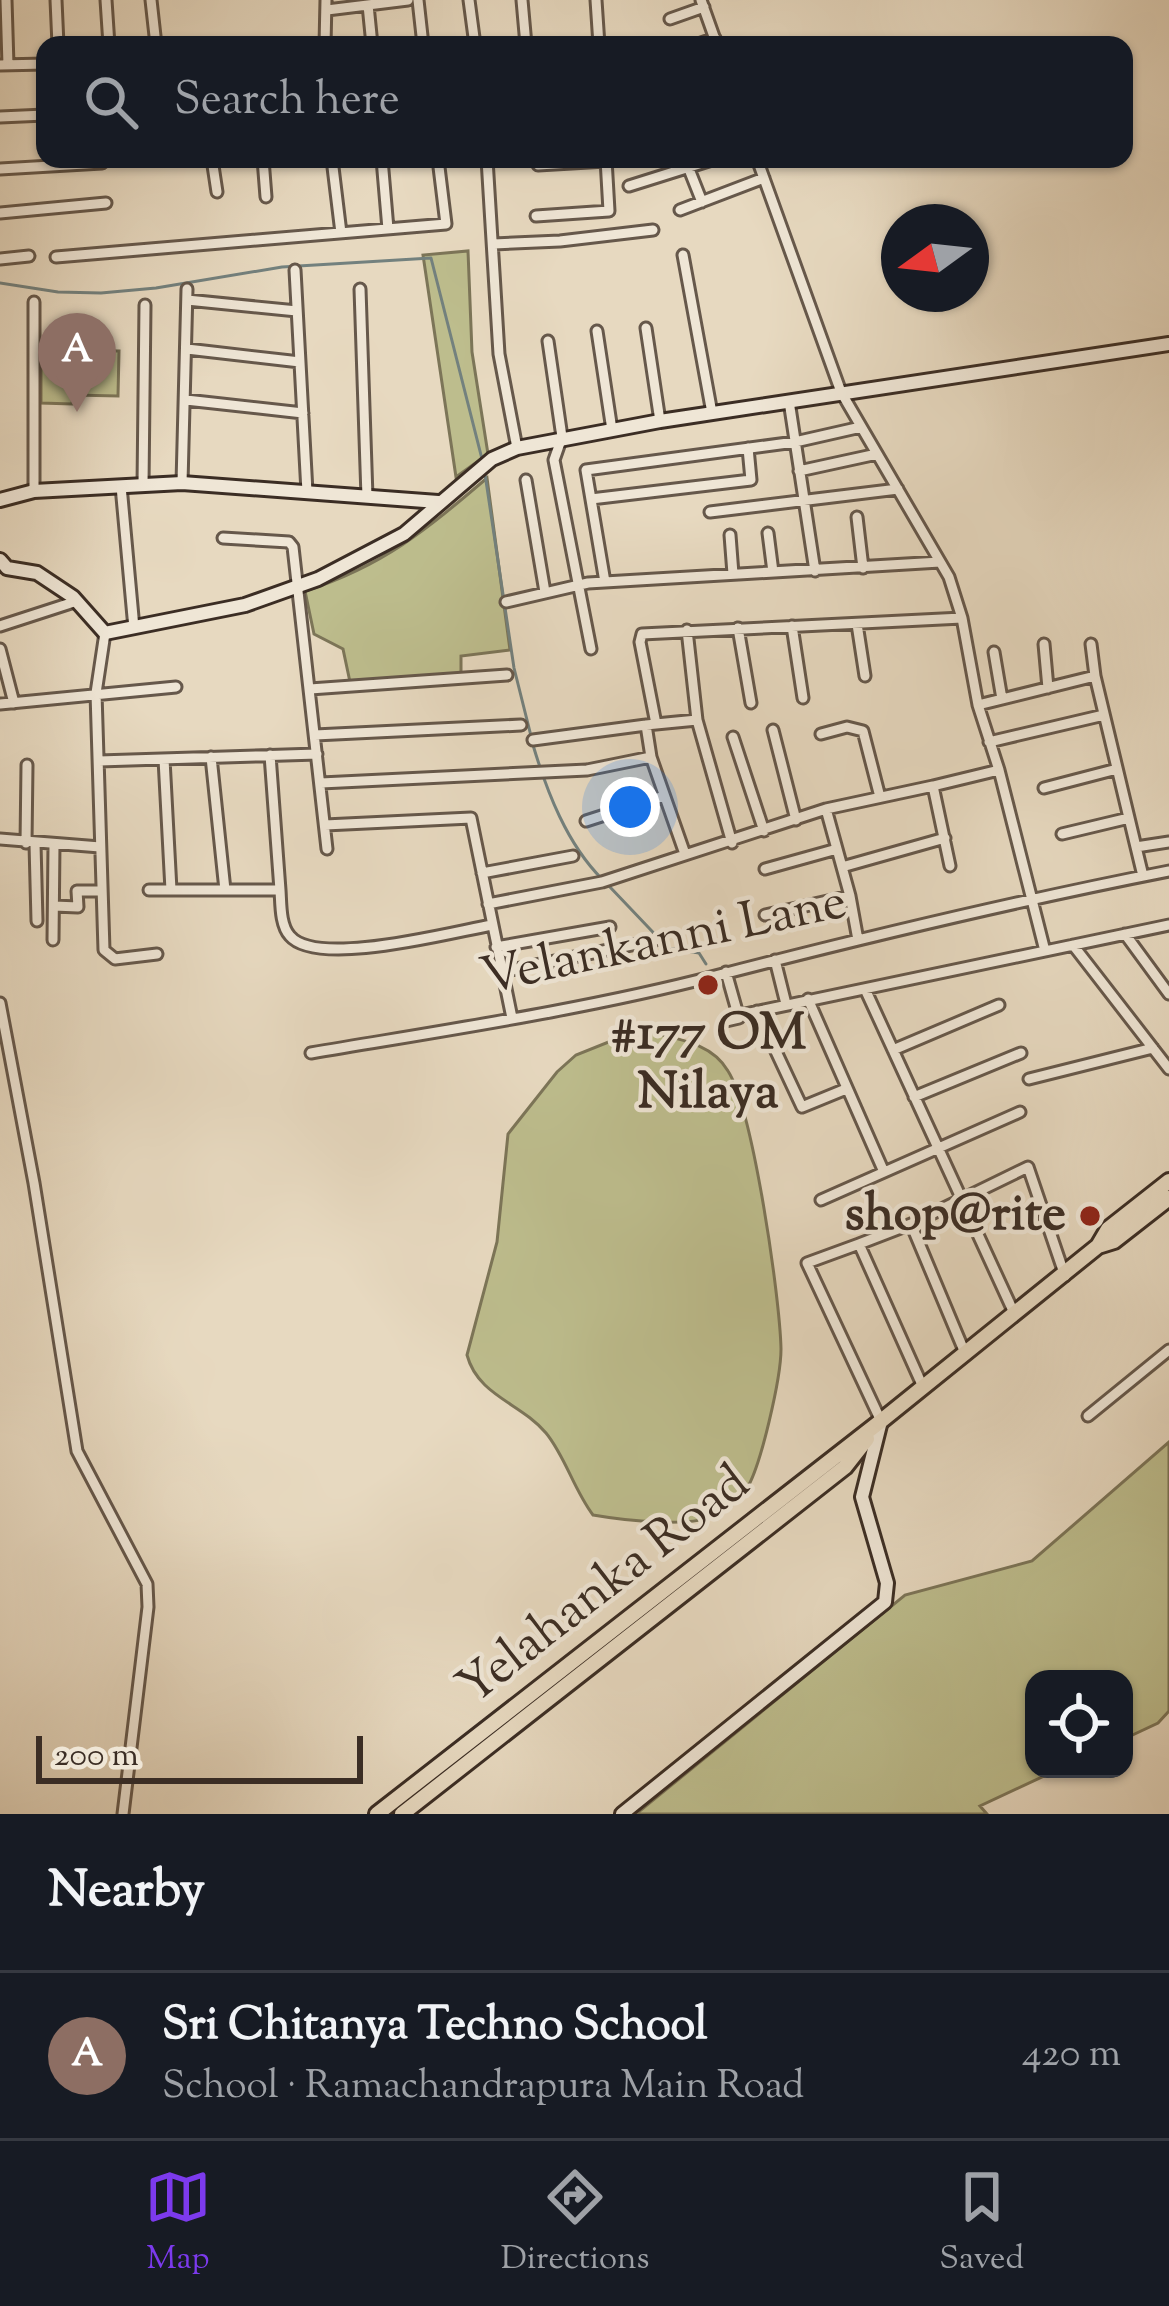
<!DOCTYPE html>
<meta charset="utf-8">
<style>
body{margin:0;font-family:"Sorts Mill Goudy",serif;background:#242831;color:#f1f3f6}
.controls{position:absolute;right:36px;bottom:36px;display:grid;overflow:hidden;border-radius:24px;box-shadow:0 3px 9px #0004}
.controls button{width:108px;height:108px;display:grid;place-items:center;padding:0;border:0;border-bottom:3px solid #363941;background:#171b24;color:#f1f3f6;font:60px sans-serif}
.compass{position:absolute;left:881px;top:204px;width:108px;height:108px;border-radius:50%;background:#171b24;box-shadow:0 3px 9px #0004;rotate:255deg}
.scale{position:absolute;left:36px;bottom:30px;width:327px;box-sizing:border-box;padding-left:12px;border:6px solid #3b2d24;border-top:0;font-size:33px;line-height:42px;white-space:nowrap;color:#3b2d24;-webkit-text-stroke:9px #efe6d6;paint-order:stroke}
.you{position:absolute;left:630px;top:807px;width:42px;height:42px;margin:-30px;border:9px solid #fff;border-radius:50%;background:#1a73e8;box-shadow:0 0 0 18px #1a73e833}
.badge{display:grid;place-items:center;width:78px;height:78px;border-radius:50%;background:#7c3aed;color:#fff;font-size:39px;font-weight:700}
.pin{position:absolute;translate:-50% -99px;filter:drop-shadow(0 3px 6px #0008)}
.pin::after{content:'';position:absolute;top:63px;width:42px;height:36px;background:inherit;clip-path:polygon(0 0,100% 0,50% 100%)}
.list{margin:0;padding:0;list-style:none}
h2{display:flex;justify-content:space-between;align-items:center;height:156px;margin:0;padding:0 48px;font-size:51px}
h2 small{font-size:39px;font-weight:400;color:#9ea1a6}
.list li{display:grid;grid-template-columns:78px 1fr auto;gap:36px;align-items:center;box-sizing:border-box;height:168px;padding:0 48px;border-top:3px solid #363941}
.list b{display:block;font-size:45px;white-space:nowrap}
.list p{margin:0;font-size:39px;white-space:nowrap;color:#9ea1a6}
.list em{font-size:39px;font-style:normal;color:#9ea1a6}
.icon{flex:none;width:66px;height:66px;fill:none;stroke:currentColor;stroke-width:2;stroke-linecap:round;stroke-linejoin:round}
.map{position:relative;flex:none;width:1169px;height:1814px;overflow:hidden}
.search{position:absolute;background:#171b24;box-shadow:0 3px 9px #0004;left:36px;right:36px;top:36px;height:132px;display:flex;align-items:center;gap:30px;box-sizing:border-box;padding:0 42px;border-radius:24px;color:#9ea1a6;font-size:45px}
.sheet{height:324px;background:#171b24}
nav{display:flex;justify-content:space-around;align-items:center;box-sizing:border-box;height:168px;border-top:3px solid #363941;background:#171b24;font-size:33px;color:#9ea1a6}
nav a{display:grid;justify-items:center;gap:6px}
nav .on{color:#7c3aed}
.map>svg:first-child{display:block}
.green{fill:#bdbd8d;stroke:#7c7558;stroke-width:3}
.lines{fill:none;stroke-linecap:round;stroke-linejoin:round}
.stream{stroke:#73817e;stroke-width:3}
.street-casing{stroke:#66584b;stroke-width:15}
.secondary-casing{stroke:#3b2d24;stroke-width:18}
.primary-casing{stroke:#3b2d24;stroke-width:20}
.street{stroke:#efe6d6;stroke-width:9}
.secondary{stroke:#efe6d6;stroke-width:12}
.primary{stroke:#e7d9c0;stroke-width:14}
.poi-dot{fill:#8f2418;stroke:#efe6d6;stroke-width:4.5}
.labels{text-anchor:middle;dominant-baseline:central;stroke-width:9;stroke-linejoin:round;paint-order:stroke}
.street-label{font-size:51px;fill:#3b2d24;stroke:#efe6d6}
.poi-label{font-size:51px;font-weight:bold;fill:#3b2d24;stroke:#efe6d6}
</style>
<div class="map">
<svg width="1169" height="1814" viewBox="0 0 1169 1814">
<rect width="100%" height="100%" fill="#e7d9c0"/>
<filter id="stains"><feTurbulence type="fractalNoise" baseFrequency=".00167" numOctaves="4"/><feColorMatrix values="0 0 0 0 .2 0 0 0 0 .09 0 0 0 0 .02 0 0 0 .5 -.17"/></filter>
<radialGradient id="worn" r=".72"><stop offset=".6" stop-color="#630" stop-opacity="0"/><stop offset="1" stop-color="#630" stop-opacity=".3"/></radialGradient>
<path class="green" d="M468,251L472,352L488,454L456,477L423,255Z
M41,350L119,351L118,396L73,395L72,404L41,403Z
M487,478L510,650L461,656V675L350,682L343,649L314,634L305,591C383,566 426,530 487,478Z
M649,1032C678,1039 712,1043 728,1071C753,1110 780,1298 781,1349C781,1377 761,1467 746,1490C740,1499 729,1509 719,1514C693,1529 622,1520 593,1515C574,1490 565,1456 546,1433C521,1403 478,1396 467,1355L497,1242L508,1134L557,1072L576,1055L621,1037Z
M1169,1442V1711L1158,1723L1124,1739V1679H1034V1769H1059L980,1806L987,1814H636L905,1595L1032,1561Z"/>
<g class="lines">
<path class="stream" d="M0,283L58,292L101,293L156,288L282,267L431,258L482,459
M485,474L514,668L531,736
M533,745C547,792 567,844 602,879
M609,886L668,948L699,953L706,964"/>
<defs>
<path id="street" d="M6,0L8,65
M56,0L58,45
M106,0L109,45
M151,0L156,45
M418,0L423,45
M469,0L475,45
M522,0L526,45
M596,0L599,45
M701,0L717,45
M368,5L372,45
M327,10L408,0
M670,19L704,7
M325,45L326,0
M695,45L715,38
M0,65L45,64
M0,117L45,115
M212,159L217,192
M263,159L266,197
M332,159L341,233
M382,159L388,229
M487,159L499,354L517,448
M538,159V165L606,161
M685,159L702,202
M757,159L841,392L949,577L962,618L978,705L999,770L1045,951
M0,169L102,163
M629,186L715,159
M680,210L764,178
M0,213L106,203
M536,216L609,211L606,159
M494,244L560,241L653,230
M683,255L712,413
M56,257L446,224L438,159
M0,259L29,256
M295,270L307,492
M360,289L367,497
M187,300L297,311
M646,328L660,421
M597,331L612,430
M548,341L562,437L554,460L591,649
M187,349L300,362
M186,400L303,413
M789,401L815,571
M799,471L877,454
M526,480L545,592
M182,483L187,289
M143,485L145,305
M121,486L134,628
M34,491V302
M591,499L751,480L748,448
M710,512L898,489
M857,517L863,568
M768,533L773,572
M730,535L733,574
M223,538L289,542L293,547L327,849
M605,582L586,470L795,442L861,427
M506,602L588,583L940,562
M857,624L865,676
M0,626L77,601
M792,626L803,698
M738,628L751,703
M687,630L697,720L732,843
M105,633L96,693L104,950L115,959L157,954
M1044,644L1048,688
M1091,644L1095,676
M0,649L14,703
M994,652L1002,699
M310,689L507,675
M0,704L176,687
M978,705L1095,676L1136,847L1169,842
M656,724L697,720
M773,730L796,820
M821,734L847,727L863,731L880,797
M315,735L521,725
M733,737L764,831
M533,740L646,725
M989,742L1104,715
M211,757L225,890
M164,759L171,890
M99,761L317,754
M321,783L587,770L651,757
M1044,788L1117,769
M826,809L850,896
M586,821L664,796
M325,825L471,818L512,1018
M1062,834L1129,818
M0,839L100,847
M26,843L27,765
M35,844L37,921
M1136,847L1143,876
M685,854L651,757L646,725L656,724L640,642L642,634L962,618
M950,866L933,786L999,770
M842,867L945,838
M765,869L837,849
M482,873L573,856
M149,890H280L270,755
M280,890C281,904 280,925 290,936C317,968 452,932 492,925
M488,904L602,882L826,809L933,786
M54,906L78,907L77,891H101
M765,915L850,896L858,940
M1125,934L1169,994
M53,940L54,844
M1073,945L1169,1069
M496,947L610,927
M775,960L786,1004
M501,972L656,940
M865,989L1015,1315
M808,999L884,1172
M0,1003L34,1183L77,1451L147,1584L148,1607L123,1814
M757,1011L802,1107L846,1089
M745,1014L1169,925
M726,1021L739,1018L726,972
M893,1050L999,1005
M311,1053C446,1030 583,1010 715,976C866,937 1016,901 1169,871
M1029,1079L1153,1048
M914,1097L1021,1053
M821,1200L1020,1112
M911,1224L859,1244L923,1387
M859,1244L807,1263L881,1421
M965,1353L911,1224L1028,1167L1065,1276
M1088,1416L1169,1350"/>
<path id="secondary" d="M0,500L34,491L182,483L438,502
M0,560L7,568L37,573L73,597L105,633L245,605L318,579L404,534L492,459L517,448L660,421L1169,344
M622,1814L885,1602L887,1583L862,1497L881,1421"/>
<path id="primary" d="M1098,1246L1108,1229L1169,1181
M377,1814L881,1421L1098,1246L1114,1241L1169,1198
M402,1814L845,1467L867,1439"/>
</defs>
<use href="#street" class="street-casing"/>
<use href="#secondary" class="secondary-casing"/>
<use href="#primary" class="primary-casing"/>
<use href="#street" class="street"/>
<use href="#secondary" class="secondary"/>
<use href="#primary" class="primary"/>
</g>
<g class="poi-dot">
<circle cx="708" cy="985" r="12"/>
<circle cx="1090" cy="1216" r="12"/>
</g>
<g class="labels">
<g class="street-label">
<text transform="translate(664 942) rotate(-12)">Velankanni Lane</text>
<text transform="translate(605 1587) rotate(-38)">Yelahanka Road</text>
</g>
<g class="poi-label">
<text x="708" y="1035">#177 OM<tspan x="708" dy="59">Nilaya</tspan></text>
<text x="1066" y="1216" text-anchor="end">shop@rite</text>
</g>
</g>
<rect width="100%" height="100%" filter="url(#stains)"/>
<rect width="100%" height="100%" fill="url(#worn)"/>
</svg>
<div class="controls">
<button><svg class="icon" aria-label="locate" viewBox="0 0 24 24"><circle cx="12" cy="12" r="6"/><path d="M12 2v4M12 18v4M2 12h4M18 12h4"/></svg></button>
</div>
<svg class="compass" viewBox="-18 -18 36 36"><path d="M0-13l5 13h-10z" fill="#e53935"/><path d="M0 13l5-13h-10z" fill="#9ea1a6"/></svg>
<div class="scale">200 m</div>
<div class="you"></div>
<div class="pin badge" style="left:77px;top:412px;background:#8d6e63">A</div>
<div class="search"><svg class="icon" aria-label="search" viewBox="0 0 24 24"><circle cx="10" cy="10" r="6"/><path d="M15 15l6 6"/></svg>Search here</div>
</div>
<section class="sheet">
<h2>Nearby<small></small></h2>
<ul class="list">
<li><span class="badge" style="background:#8d6e63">A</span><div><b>Sri Chitanya Techno School</b><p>School · Ramachandrapura Main Road</p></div><em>420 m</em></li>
</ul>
</section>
<nav>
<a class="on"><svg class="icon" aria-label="map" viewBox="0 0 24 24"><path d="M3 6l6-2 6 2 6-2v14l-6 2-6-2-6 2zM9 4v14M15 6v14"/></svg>Map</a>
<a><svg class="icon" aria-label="directions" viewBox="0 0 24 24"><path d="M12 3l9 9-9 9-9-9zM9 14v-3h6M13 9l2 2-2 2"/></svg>Directions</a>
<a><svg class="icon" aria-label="saved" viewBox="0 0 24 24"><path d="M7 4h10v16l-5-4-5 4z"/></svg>Saved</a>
</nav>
